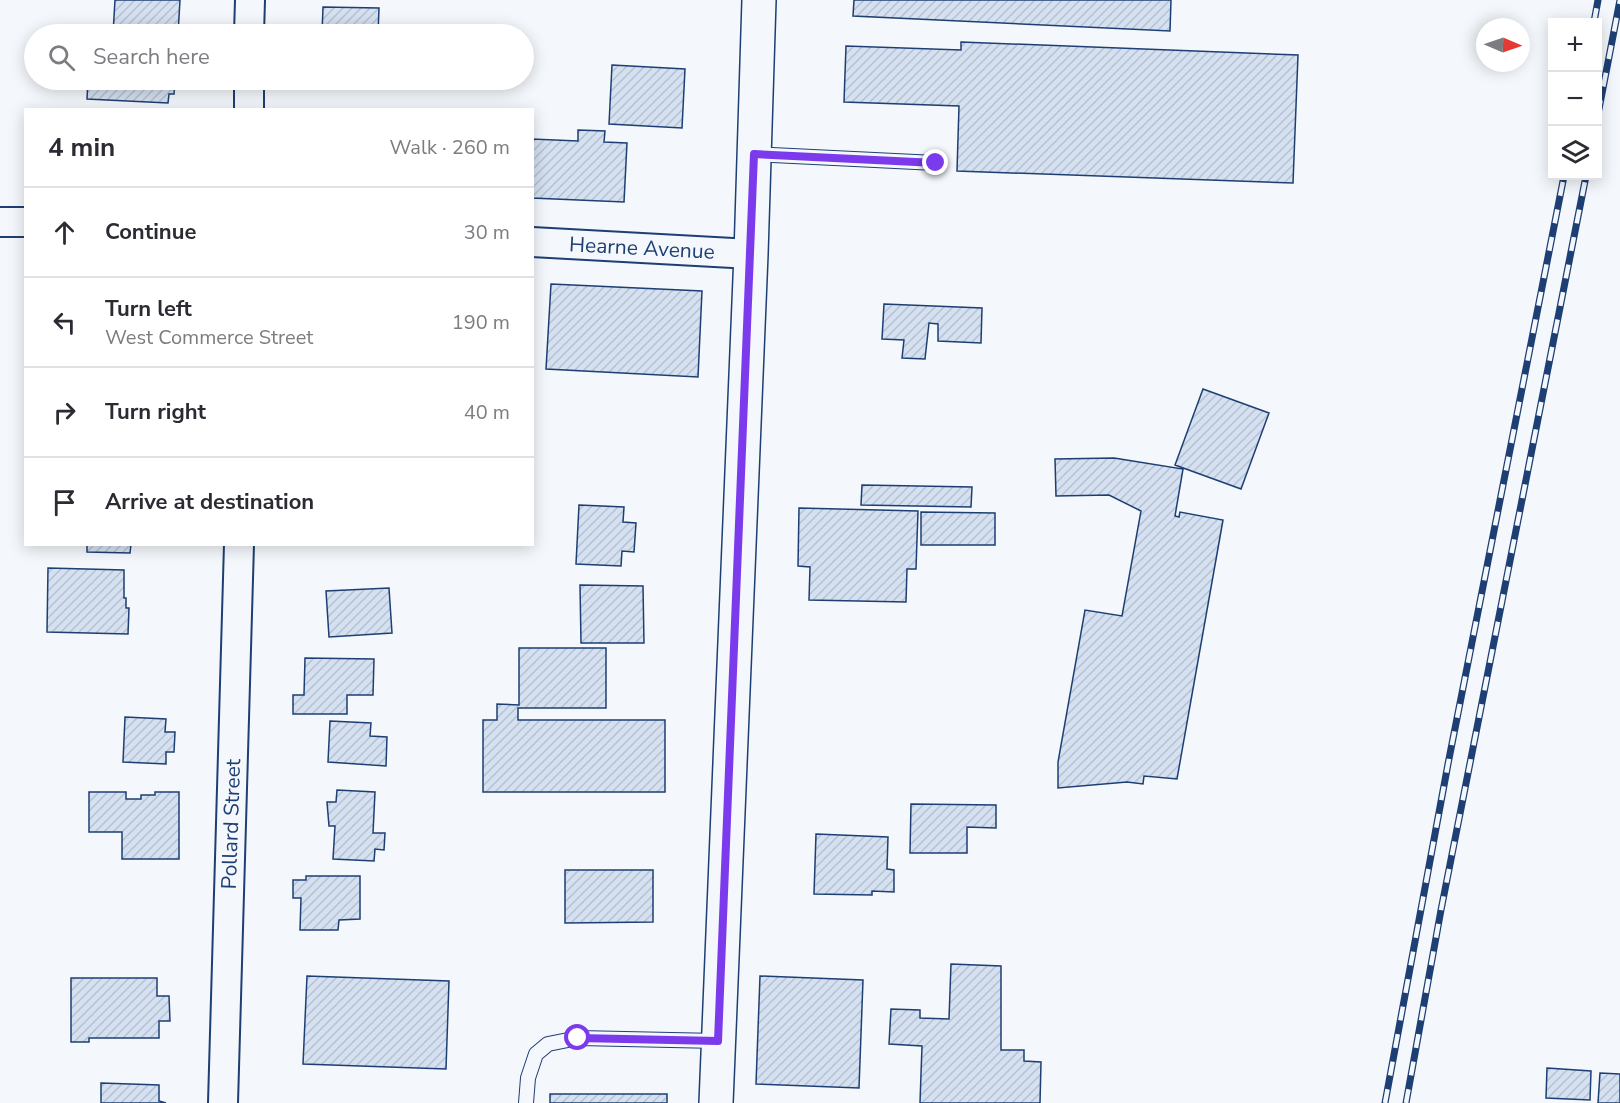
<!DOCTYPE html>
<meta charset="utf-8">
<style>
body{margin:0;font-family:"Nunito Sans",sans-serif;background:#f2f2f3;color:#2b2b33}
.controls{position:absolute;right:18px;top:18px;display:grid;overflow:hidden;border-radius:0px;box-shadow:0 3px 15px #0003}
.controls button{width:54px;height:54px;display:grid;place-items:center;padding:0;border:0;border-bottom:2px solid #e1e1e2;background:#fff;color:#2b2b33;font:30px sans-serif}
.compass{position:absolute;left:1476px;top:18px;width:54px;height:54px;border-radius:50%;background:#fff;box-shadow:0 3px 15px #0003;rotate:92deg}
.stop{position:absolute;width:18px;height:18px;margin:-14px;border:4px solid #7c3aed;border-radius:50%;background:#fff}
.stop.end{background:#7c3aed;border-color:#fff;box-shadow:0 2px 6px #0008}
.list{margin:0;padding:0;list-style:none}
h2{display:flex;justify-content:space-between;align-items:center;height:78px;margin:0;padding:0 24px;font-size:26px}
h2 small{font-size:20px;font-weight:400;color:#7c7c81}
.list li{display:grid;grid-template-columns:39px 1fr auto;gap:18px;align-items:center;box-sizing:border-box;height:90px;padding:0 24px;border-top:2px solid #e1e1e2}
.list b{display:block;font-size:22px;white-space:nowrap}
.list p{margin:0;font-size:20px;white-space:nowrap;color:#7c7c81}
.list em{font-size:20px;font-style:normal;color:#7c7c81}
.icon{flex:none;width:33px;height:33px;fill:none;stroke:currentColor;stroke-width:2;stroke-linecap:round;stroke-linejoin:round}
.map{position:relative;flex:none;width:1620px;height:1103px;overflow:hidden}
.search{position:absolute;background:#fff;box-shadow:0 3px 15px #0003;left:24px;top:24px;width:510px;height:66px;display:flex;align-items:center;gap:15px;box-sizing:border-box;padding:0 21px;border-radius:33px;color:#7c7c81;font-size:22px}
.panel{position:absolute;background:#fff;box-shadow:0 3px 15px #0003;left:24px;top:108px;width:510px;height:438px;border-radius:0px}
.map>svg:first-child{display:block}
.building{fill:url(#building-hatch);stroke:#1d3f73;stroke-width:1.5}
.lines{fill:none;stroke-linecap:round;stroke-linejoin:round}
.service-casing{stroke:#1d3f73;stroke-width:16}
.minor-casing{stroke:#1d3f73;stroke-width:32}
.tertiary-casing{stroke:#1d3f73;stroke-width:36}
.service{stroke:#f4f7fb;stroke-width:14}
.minor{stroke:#f4f7fb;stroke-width:28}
.tertiary{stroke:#f4f7fb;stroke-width:33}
.rail-casing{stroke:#1d3f73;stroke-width:7}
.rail{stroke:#f4f7fb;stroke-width:4.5;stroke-dasharray:14;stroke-linecap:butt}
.route{stroke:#7c3aed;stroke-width:8}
.labels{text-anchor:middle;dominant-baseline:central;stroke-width:4.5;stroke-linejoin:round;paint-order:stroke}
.street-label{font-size:21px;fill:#1d3f73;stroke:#f4f7fb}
</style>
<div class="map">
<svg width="1620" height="1103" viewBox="0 0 1620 1103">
<defs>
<pattern id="building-hatch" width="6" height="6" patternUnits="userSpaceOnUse" patternTransform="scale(1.5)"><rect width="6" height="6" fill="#d5e0f0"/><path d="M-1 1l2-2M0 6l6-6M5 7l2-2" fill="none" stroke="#b6c1d1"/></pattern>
</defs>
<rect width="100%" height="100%" fill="#f4f7fb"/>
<path class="building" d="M115,0H180L178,34H113Z
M854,0H1171L1170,31L853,16Z
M323,7L379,8L378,34H322Z
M961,42L1298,55L1293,183L957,171L959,106L844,102L846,46L961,50Z
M612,65L685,69L682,128L609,124Z
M88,80H175L174,94H169L168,103L87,99Z
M578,130L605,131L604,142L627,143L624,202L532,198V139L578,141Z
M551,284L702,291L698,377L546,369Z
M884,304L982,308L981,343L938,341V324L929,323L925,359L902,358L904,340L882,339Z
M1203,389L1269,413L1241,489L1175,465Z
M1114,458L1183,469L1175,516L1179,517L1180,512L1223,520L1177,779L1144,776L1143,784L1127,782L1058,788V762L1085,610L1122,616L1141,511L1109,495L1056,496L1055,459Z
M862,485L972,487L971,507L861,505Z
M579,505L624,507L623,522L636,523L634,552L622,551L621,566L576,564Z
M799,508L918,511L916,569H907L906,602L809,600L810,567L798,566Z
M921,512L995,513V545H921Z
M87,544H131L130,553L87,552Z
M48,568L124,570V598H126V608H129L128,634L47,632Z
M580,585L643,586L644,643H581Z
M389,588L392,633L329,637L326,591Z
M519,648H606V708H518V720H665V792H483V720H497V704L519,705Z
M305,658L374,659L373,695H347V714H293V695H304Z
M125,717L166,719L165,732H175L174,752H166V764L123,762Z
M330,721L371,723L370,736L387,737L386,766L328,762Z
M337,790L375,792L373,833H385L384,850L375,849L374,861L333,859L335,826H329L327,802H336Z
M89,792H126V799H141V795H155V792H179V859H122V832H89Z
M911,804L996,805V828L967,827V853H910Z
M816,834L888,837L887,869L894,870V892L872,891V895L814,894Z
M565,870H653V922L565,923Z
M306,876H360V919L339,920L338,930H300L301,898H293V880H306Z
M951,964L1001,966V1050H1024V1061L1041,1062L1040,1103H920L922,1046L889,1044L891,1009L920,1010V1018L949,1019Z
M307,976L449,981L446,1069L303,1064Z
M760,976L863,980L859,1088L756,1084Z
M71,978H157V996H169L170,1021H159V1038H89V1042H71Z
M1547,1068L1591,1071L1590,1100L1546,1098Z
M1600,1073L1620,1074V1103H1598Z
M101,1083L159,1085V1101L166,1103H101Z
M550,1094H667V1103H550Z"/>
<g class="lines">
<defs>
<path id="service" d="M754,154L936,163
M526,1103L528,1078L536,1054L548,1044L578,1038L718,1041"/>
<path id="minor" d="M249,34L250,0
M249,110V80
M0,222H26
M532,242L751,254
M223,1103L239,544"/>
<path id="tertiary" d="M716,1103L751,254L759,0"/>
</defs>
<use href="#service" class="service-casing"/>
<use href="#minor" class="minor-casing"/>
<use href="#tertiary" class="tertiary-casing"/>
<use href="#service" class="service"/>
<use href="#minor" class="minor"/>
<use href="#tertiary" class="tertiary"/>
<defs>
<path id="rail" d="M1594,22L1598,0
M1598,114L1620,0
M1385,1103L1448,764L1564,176
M1406,1103L1441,910L1586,176"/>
</defs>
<use href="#rail" class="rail-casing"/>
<use href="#rail" class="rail"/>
</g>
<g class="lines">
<path class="route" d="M578,1038L718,1041L754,154L936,163"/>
</g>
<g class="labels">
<g class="street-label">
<text transform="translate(642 248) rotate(3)">Hearne Avenue</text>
<text transform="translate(231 824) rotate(-88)">Pollard Street</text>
</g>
</g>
</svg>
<div class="controls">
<button>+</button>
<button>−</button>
<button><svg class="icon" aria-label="layers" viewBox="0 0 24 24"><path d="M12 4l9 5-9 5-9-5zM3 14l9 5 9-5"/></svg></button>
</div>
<svg class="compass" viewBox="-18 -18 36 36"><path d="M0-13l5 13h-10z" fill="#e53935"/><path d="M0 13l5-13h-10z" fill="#7c7c81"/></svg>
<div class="stop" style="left:578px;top:1038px"></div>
<div class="stop end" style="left:936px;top:163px"></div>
<div class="search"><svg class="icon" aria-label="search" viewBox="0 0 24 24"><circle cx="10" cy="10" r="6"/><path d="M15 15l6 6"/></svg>Search here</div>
<section class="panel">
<h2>4 min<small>Walk · 260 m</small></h2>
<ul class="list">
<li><svg class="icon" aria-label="ahead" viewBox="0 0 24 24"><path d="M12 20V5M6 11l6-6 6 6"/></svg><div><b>Continue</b></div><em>30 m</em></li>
<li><svg class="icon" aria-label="left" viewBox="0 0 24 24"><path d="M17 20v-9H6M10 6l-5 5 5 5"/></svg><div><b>Turn left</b><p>West Commerce Street</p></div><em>190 m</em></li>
<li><svg class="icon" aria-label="right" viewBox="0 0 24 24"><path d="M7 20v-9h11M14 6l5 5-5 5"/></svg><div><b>Turn right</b></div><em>40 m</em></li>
<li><svg class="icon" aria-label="arrive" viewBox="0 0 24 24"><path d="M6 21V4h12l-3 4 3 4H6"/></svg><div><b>Arrive at destination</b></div></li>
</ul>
</section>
</div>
